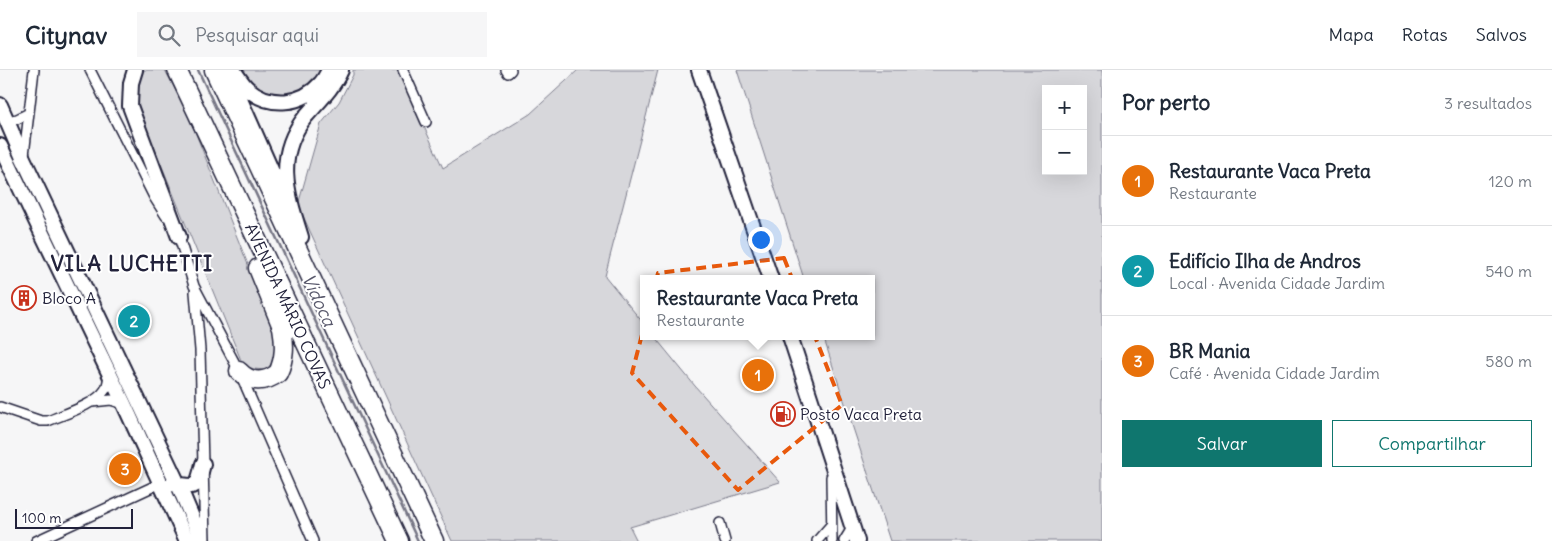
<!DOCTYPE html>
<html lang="pt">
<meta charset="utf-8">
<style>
body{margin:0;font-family:Delius,sans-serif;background:#f6f6f7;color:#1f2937}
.controls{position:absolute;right:15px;top:15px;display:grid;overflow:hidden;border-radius:0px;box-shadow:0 5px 20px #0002}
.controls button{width:45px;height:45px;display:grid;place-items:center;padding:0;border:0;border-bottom:1px solid #e0e1e3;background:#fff;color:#1f2937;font:25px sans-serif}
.scale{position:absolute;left:15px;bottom:12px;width:118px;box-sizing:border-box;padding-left:5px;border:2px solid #22223b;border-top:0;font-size:14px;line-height:18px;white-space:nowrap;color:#22223b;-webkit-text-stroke:4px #fff;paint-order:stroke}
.you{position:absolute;left:760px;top:169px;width:18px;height:18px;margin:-12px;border:4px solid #fff;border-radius:50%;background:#1a73e8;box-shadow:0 0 0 8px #1a73e833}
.badge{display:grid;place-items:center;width:32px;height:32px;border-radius:50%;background:#0f766e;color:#fff;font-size:16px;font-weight:700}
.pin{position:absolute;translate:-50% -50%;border:2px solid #fff;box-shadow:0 1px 5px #0006}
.popup{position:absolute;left:640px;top:205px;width:235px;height:65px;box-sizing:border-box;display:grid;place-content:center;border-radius:0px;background:#fff;filter:drop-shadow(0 1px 4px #0005);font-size:16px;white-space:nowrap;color:#747a83}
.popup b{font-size:19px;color:#1f2937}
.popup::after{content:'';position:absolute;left:50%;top:100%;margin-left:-10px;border:10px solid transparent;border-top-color:#fff}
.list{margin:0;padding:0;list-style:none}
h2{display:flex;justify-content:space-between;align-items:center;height:65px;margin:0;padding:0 20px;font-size:21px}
h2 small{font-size:16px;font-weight:400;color:#747a83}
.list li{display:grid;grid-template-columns:32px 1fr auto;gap:15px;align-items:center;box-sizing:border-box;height:90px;padding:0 20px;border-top:1px solid #e0e1e3}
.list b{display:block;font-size:19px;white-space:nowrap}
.list p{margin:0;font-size:16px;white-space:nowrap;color:#747a83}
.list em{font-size:16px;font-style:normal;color:#747a83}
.actions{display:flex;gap:10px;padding:15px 20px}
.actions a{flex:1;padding:11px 0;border:1px solid #0f766e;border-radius:0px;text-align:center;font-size:18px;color:#0f766e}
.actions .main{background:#0f766e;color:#fff}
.icon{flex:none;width:28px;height:28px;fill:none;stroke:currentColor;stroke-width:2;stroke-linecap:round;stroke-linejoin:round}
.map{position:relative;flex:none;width:1102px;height:471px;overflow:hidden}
header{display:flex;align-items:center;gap:30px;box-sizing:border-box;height:70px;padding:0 25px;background:#fff;border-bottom:1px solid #e0e1e3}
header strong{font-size:24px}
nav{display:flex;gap:28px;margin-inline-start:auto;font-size:18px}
.search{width:350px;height:45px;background:#f6f6f7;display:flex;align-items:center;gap:12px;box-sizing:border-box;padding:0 18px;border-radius:0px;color:#747a83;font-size:19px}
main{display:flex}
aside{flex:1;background:#fff}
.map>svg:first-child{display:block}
.green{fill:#d7d7db;stroke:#7c7c8b;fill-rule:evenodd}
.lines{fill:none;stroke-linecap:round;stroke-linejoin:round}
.stream{stroke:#767685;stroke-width:2.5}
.minor-casing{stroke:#22223b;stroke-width:12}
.secondary-casing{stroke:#22223b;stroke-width:18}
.motorway-casing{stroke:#22223b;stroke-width:21}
.minor{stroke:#fff;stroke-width:9}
.secondary{stroke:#fff;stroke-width:14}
.motorway{stroke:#fff;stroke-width:18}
.marked{fill:none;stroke:#e8590c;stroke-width:4;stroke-dasharray:10 6;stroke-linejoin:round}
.labels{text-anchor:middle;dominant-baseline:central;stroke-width:4;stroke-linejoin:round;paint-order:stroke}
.poi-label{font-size:16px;fill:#22223b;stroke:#fff;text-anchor:start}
.street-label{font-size:16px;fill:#22223b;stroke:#fff}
.water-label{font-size:18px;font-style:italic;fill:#5a5a6d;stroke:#fff}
.district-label{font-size:21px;font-weight:bold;letter-spacing:1px;fill:#22223b;stroke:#fff}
</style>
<header>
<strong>Citynav</strong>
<div class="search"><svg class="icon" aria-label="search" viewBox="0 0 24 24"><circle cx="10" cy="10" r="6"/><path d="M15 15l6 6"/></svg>Pesquisar aqui</div>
<nav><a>Mapa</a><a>Rotas</a><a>Salvos</a></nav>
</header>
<main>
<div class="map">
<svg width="1102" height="471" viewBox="0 0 1102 471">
<rect width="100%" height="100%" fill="#f6f6f7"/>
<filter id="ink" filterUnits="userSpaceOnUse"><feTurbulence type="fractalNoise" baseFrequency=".02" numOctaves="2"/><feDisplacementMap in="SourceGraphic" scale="10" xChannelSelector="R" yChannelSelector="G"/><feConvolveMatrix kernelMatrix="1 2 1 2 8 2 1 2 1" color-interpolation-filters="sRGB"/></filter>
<g filter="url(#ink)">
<path class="green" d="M144,0H165L188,44L276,265C278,281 277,288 266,300L254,299L243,295L137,35L139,10Z
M241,0H323L307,19L279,27L257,19Z
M353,0H398L443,98L530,44L578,0H658L605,206L644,254V266H654L695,316L780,412L630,457L637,471H452L298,135L321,54L339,32L353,5Z
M737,0H1102V471H890L823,266H872V209H804ZM1046,19H1083V101H1046Z"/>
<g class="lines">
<path class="stream" d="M198,0L418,471"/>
<defs>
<path id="minor" d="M90,0L154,127L166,146
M403,0L426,52
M506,0L508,3L511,0
M8,51L17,49L29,43
M24,85L34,0
M177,163L179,167L194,216L239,301L313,471
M195,222L200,280L205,471
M92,332L111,330L124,334
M0,337L41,351H48C64,344 95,335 105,320C108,315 108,311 109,305
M831,407L832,471
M720,453L725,471
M36,471L161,413
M817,471L831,455
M844,471L852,458"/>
<path id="secondary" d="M135,0L131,13L130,36L179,167
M227,0L284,129
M233,0C238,6 242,14 248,19C270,38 302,35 321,13C324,10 327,4 329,0
M699,0L771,209
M0,35L23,88L178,414L202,471
M0,76L124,334L187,471
M301,167C287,123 274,86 306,46C319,31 333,18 341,0
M790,266L857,471
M172,414C197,416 196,422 203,394"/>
<path id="motorway" d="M177,0L399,471
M214,0L434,471
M239,301C250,313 265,313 278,303C285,288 285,274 282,257L258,198"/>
</defs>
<use href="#minor" class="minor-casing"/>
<use href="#secondary" class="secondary-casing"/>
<use href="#motorway" class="motorway-casing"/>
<use href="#minor" class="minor"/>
<use href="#secondary" class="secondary"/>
<use href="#motorway" class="motorway"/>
</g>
</g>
<path class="marked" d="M784,188L842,335L738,420L632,303L658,203Z"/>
<defs>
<symbol id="building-ring" viewBox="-11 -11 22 22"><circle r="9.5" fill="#fff" stroke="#c8321e" stroke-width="1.5"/><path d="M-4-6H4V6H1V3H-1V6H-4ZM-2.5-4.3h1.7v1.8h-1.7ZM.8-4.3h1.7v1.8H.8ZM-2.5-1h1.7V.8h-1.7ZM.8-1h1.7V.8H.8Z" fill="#c8321e"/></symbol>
<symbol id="fuel-ring" viewBox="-11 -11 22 22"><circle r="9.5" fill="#fff" stroke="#c8321e" stroke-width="1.5"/><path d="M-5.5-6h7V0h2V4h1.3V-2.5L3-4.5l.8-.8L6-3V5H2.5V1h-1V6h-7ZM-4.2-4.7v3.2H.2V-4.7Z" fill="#c8321e"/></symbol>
</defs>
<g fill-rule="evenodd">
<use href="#building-ring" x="10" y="214" width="28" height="28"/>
<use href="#fuel-ring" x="769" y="330" width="28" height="28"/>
</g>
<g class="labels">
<g class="poi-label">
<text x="42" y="228">Bloco A</text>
<text x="800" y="344">Posto Vaca Preta</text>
</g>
<g class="street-label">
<text transform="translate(288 236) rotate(65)">AVENIDA MÁRIO COVAS</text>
</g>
<g class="water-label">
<text transform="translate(319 230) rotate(65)">Vidoca</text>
</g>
<g class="district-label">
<text x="132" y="193">VILA LUCHETTI</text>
</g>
</g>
</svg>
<div class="controls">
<button>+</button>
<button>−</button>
</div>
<div class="scale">100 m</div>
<div class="you"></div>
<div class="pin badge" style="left:758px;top:305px;background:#e8710a">1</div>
<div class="popup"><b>Restaurante Vaca Preta</b>Restaurante</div>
<div class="pin badge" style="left:134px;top:251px;background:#0f9aa8">2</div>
<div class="pin badge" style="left:125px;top:399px;background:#e8710a">3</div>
</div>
<aside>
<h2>Por perto<small>3 resultados</small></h2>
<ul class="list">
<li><span class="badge" style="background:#e8710a">1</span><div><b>Restaurante Vaca Preta</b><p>Restaurante</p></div><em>120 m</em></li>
<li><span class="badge" style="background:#0f9aa8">2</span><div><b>Edifício Ilha de Andros</b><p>Local · Avenida Cidade Jardim</p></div><em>540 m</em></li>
<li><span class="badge" style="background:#e8710a">3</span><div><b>BR Mania</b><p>Café · Avenida Cidade Jardim</p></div><em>580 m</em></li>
</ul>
<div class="actions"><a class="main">Salvar</a><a>Compartilhar</a></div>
</aside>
</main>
